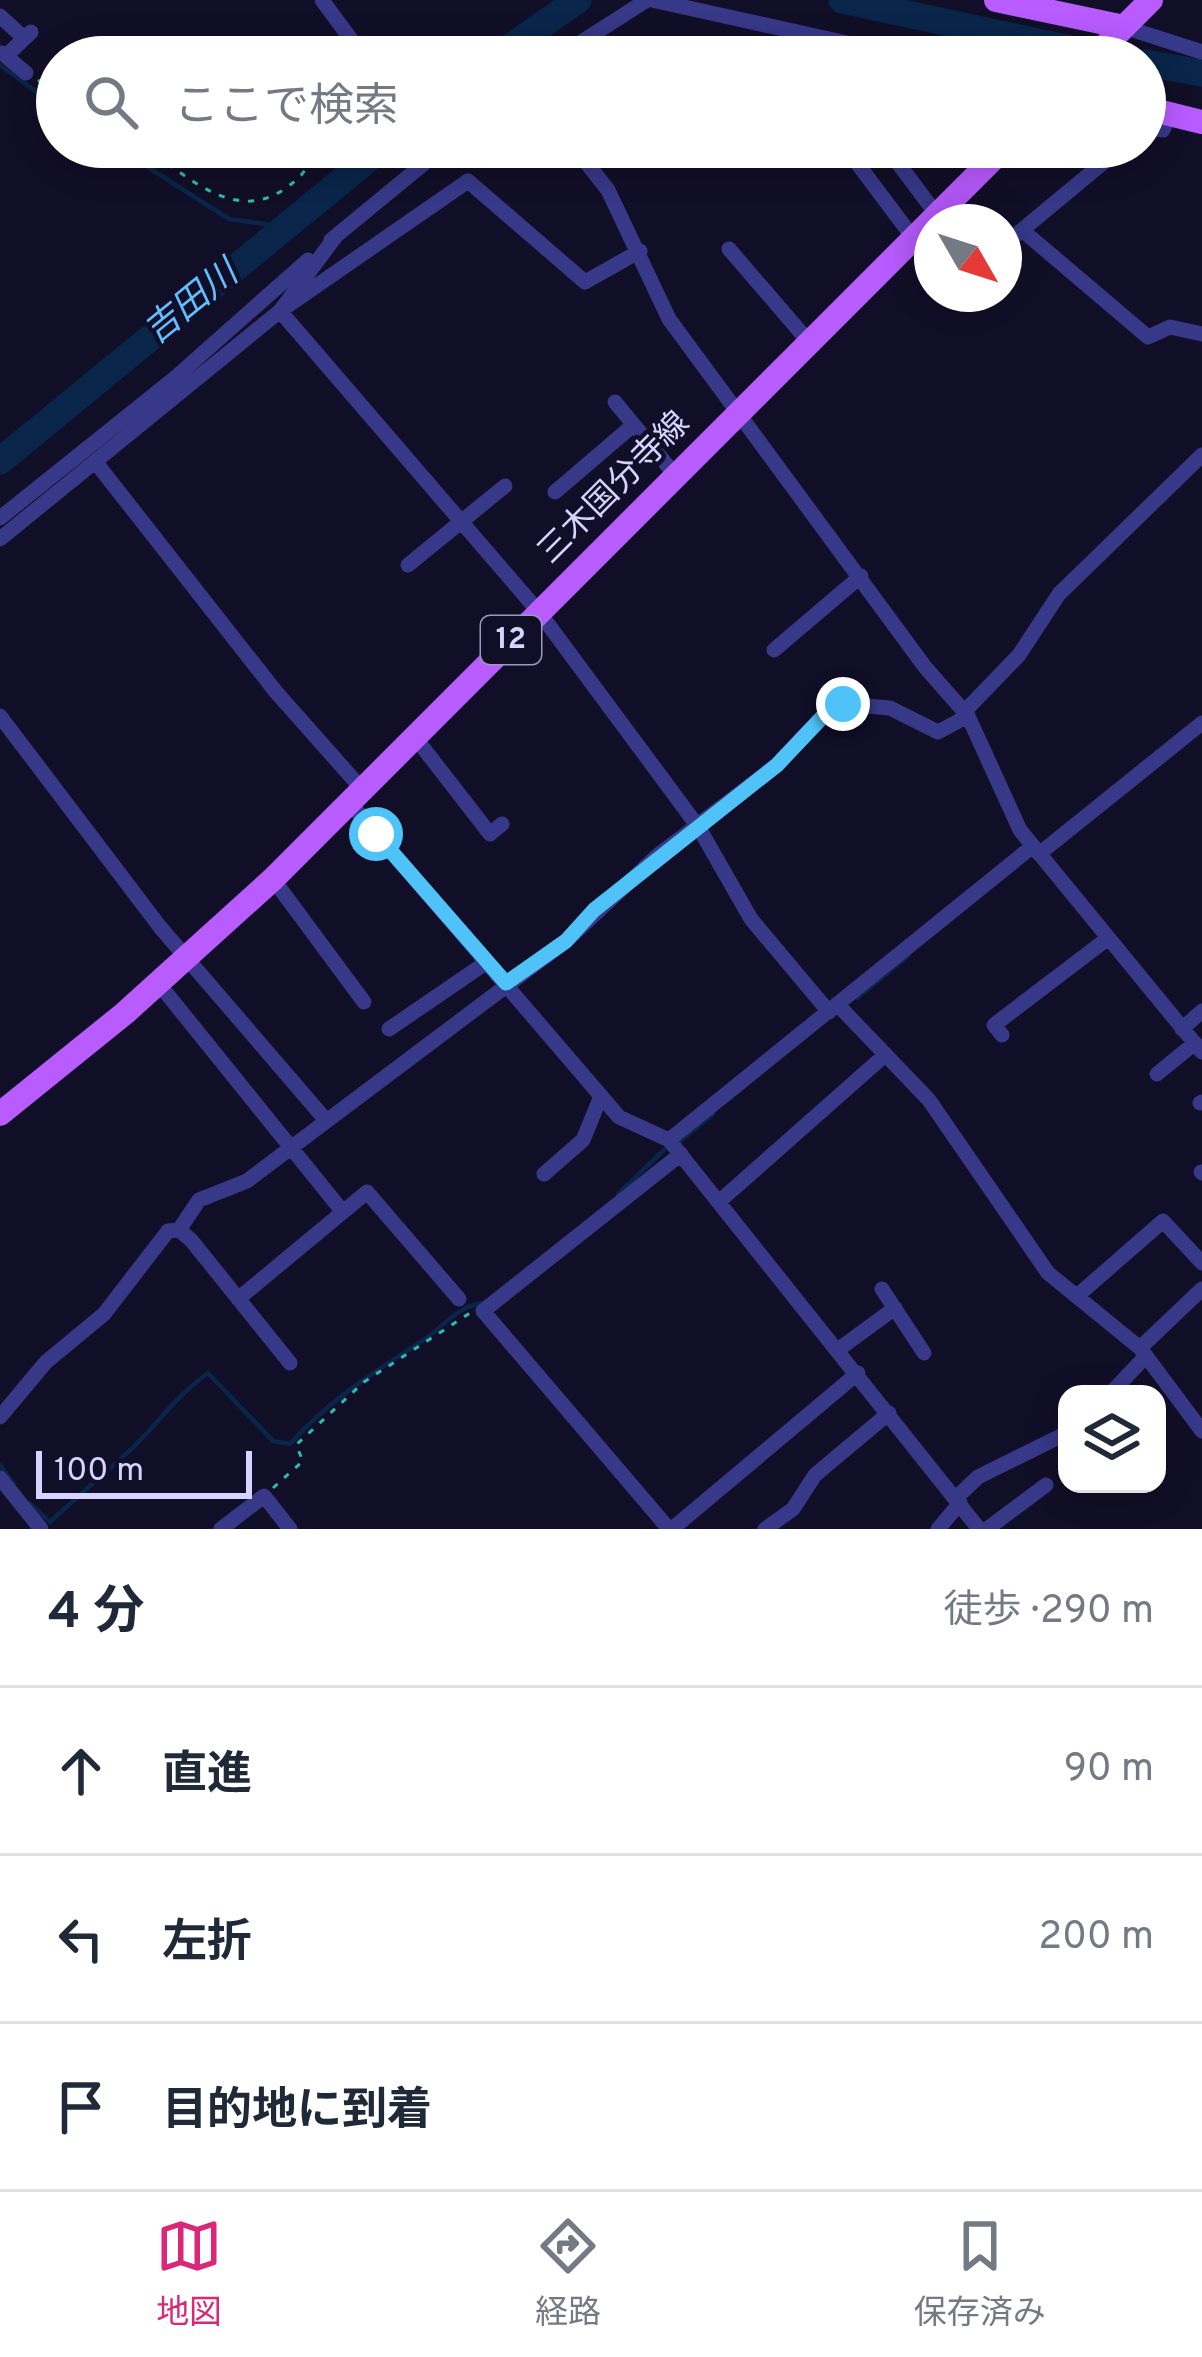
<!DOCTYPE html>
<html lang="ja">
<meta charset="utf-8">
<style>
body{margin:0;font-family:Overpass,"Noto Sans JP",sans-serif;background:#f6f6f7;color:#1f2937}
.controls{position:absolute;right:36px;bottom:36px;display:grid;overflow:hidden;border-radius:24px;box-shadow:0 6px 30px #0003}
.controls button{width:108px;height:108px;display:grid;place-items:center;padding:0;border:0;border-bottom:3px solid #e0e1e3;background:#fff;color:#1f2937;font:60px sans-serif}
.compass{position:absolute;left:914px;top:204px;width:108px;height:108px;border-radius:50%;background:#fff;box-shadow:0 6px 30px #0003;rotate:129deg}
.scale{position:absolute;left:36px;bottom:30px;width:216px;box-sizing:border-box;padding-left:12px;border:6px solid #d6d4ff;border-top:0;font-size:33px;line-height:42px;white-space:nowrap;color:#d6d4ff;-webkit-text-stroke:9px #110e27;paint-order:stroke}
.stop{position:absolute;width:36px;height:36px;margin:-27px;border:9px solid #4fc3f7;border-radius:50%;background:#fff}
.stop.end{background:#4fc3f7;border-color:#fff;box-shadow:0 3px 12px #0008}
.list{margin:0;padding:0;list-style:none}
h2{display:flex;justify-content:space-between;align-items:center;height:156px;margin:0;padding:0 48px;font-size:51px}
h2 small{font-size:39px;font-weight:400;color:#747a83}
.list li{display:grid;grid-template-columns:78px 1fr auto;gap:36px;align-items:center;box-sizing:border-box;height:168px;padding:0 48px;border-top:3px solid #e0e1e3}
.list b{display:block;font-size:45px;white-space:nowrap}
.list em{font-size:39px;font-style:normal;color:#747a83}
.icon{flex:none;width:66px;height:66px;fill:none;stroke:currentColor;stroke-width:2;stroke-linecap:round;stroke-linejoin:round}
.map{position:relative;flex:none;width:1202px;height:1529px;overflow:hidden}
.search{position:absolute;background:#fff;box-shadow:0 6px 30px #0003;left:36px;right:36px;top:36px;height:132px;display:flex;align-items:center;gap:30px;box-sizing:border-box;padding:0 42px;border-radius:66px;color:#747a83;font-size:45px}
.sheet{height:660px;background:#fff}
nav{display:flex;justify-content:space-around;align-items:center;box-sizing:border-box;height:168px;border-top:3px solid #e0e1e3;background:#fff;font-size:33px;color:#747a83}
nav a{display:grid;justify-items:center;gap:6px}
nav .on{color:#db2777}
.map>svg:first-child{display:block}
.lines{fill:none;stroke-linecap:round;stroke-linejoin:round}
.stream{stroke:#09254a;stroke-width:4.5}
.river{stroke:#09254a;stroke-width:27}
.path{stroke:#29bead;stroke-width:3;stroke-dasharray:6 9;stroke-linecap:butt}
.minor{stroke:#373888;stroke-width:15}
.primary{stroke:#b85bff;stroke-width:24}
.route{stroke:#4fc3f7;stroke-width:15}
.labels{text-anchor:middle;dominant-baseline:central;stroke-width:9;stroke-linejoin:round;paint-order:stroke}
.shield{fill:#110e27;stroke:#9b99be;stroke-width:3}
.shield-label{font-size:30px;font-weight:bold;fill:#d6d4ff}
.street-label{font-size:33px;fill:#d6d4ff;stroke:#110e27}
.water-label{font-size:36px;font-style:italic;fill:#62bfff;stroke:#110e27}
</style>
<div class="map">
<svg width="1202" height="1529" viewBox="0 0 1202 1529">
<rect width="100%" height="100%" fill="#110e27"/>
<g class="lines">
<path class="stream" d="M0,65L57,107
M116,147L229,219L287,227
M857,998L908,956
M680,1141L713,1114
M618,1194L664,1150
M0,1465L14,1484
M29,1503L50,1522C76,1498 101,1476 127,1453C157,1426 171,1400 208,1373L273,1441L290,1444C329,1400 373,1373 422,1341C445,1326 455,1307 483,1303"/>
<path class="river" d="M842,0L1108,57
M496,57L578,0
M1145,63L1202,73
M0,461L383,147"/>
<path class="path" d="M38,80L57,93
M143,147C188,175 234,225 286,188C301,177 308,170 313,152
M273,1488L303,1461L296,1445L364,1382L470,1313"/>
<path class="minor" d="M322,0L364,57
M652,0L910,57
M0,16L24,38
M1124,27L1202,52
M2,53L26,73
M6,56L31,32
M558,57L647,0
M1145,127L1163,130L1170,114
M574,147L608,190L669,319L925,667L968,716L1020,830L1202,1052
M845,147L932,263
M886,147L937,215
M1022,230L1148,337L1170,327L1202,334
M336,236L280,311L539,612L699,828L751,919L829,1012
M331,240L444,147
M1004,245L1122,147
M729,249L809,342
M615,402L676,476
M97,464L276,692L362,789
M555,492L631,427
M0,518L176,377L308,260
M0,539L280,311L468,181L585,282L640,251
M408,565L505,486
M774,650L861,576
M964,712L1019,655L1059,594L1202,455
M0,716L160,927L324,1118
M414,736L490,834L502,824
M349,802L619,1117L669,1140L979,1529
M1039,854L1202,723
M273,879L364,1002
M159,984L343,1212
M837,1004L929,1100L1048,1273L1140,1348L1202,1431
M389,1029L487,962
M1182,1029L1202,1011
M1002,1035L994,1025L1107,939
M1157,1074L1195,1043
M1200,1103L1202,1102
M669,1140L1033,846
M1201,1172L1202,1173
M544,1174L583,1140L601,1096
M721,1200L885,1055
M179,1230L199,1200L247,1181L566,941L657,856L777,765L830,709L843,704L890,708L938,732L968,716
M882,1289L924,1353
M1077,1296L1163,1221L1202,1263
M238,1299L367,1192L459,1299
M1140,1348L1202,1289
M839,1349L895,1308
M1110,1394L1146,1356
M0,1417L46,1362L104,1314L168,1231L179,1230L191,1240L290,1363
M0,1478L41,1529
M956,1498L978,1477L1067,1433
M221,1529L264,1496L290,1529
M669,1529L483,1311L681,1154
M672,1529L858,1373
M765,1529L793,1509L815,1475L889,1413
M938,1529L960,1503
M987,1529L1046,1485"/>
<path class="primary" d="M996,0L1124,27
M1094,57L1151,0
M1145,108L1202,122
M0,1114L125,1013L273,879L1005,147"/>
</g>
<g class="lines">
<path class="route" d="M376,834L506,983L566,941L594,910L777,765L830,709L843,704"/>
</g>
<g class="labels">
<rect class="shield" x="481" y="616" width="60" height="48" rx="9"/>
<g class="shield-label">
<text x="511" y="640">12</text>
</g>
<g class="street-label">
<text transform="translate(615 489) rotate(-45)">三木国分寺線</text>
</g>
<g class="water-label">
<text transform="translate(192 304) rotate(-39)">吉田川</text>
</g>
</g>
</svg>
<div class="controls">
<button><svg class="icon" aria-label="layers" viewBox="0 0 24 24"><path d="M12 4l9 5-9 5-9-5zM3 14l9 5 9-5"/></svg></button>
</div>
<svg class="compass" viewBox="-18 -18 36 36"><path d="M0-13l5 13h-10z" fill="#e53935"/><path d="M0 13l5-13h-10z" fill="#747a83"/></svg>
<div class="scale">100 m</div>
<div class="stop" style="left:376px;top:834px"></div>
<div class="stop end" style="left:843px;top:704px"></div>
<div class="search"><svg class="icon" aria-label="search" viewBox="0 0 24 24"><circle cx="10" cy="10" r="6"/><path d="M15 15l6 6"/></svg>ここで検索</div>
</div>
<section class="sheet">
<h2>4 分<small>徒歩 · 290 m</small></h2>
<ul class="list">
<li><svg class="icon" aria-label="ahead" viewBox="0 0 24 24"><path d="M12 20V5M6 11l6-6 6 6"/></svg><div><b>直進</b></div><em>90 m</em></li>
<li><svg class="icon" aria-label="left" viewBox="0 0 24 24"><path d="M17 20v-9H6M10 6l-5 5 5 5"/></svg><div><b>左折</b></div><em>200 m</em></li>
<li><svg class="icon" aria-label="arrive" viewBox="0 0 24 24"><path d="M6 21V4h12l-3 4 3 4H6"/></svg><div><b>目的地に到着</b></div></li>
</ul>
</section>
<nav>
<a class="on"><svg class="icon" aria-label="map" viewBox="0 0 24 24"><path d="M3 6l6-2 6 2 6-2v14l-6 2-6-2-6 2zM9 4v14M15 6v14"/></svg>地図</a>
<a><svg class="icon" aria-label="directions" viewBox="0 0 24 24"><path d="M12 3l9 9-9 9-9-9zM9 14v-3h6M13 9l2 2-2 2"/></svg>経路</a>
<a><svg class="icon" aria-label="saved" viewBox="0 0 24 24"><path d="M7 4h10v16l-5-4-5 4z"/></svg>保存済み</a>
</nav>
